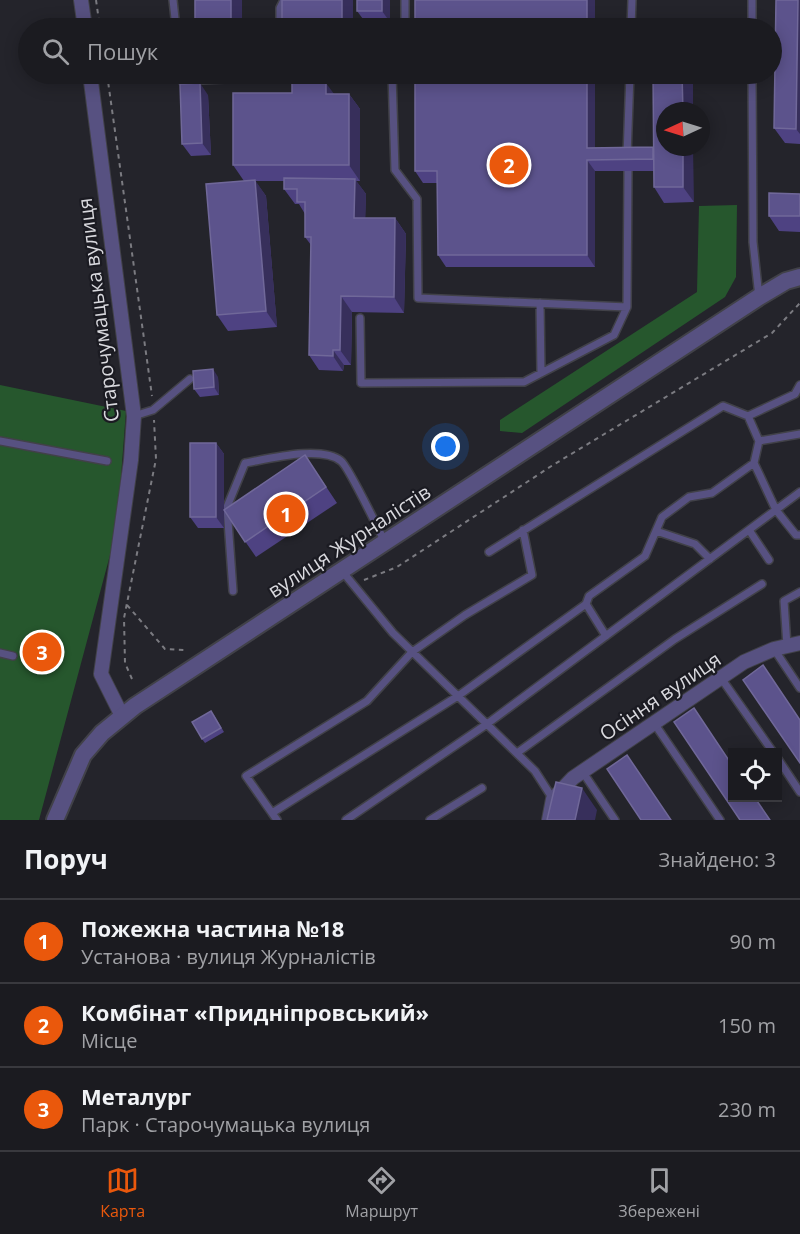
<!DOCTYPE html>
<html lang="uk">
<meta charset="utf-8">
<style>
body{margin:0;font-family:"Open Sans",sans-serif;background:#28282d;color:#f1f3f6}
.controls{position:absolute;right:18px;bottom:18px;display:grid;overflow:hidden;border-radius:0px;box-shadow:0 3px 15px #0003}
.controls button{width:54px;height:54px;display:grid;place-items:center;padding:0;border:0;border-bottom:2px solid #39393e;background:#1b1b20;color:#f1f3f6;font:30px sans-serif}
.compass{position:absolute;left:656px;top:102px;width:54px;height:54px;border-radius:50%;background:#1b1b20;box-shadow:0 3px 15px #0003;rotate:266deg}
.you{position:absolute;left:446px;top:447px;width:21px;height:21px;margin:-15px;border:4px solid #fff;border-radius:50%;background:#1a73e8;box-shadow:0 0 0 9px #1a73e833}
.badge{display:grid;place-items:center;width:39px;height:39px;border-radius:50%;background:#ea580c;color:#fff;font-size:20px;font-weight:700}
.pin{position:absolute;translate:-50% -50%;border:3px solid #fff;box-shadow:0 2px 6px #0006}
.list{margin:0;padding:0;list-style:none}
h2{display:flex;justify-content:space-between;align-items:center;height:78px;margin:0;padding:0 24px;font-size:26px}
h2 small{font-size:20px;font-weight:400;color:#a0a1a5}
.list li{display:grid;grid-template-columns:39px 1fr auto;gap:18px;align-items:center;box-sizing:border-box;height:84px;padding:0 24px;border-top:2px solid #39393e}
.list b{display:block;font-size:22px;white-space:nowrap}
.list p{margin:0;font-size:20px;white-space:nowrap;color:#a0a1a5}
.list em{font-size:20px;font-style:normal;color:#a0a1a5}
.icon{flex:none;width:33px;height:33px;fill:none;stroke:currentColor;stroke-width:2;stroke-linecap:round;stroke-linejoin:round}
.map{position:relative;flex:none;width:800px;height:820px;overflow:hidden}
.search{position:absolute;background:#1b1b20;box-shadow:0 3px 15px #0003;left:18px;right:18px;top:18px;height:66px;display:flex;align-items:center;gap:15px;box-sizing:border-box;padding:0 21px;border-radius:33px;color:#a0a1a5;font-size:22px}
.sheet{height:330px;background:#1b1b20}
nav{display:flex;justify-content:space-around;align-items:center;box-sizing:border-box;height:84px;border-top:2px solid #39393e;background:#1b1b20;font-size:16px;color:#a0a1a5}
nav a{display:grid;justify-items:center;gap:3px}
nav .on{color:#ea580c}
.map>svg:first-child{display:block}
.green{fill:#26572d}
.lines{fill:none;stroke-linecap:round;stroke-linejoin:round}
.service-casing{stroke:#414148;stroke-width:10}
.minor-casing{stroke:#414148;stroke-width:16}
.tertiary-casing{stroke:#414148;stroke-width:20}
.path{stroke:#7b7b81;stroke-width:2;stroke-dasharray:4.5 4.5;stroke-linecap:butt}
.service{stroke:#575181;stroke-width:7}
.minor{stroke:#575181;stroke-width:14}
.tertiary{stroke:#575181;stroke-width:16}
.wall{fill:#4e4282}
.shaded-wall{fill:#372f5b}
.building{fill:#5c538c;stroke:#706899;stroke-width:1.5}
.labels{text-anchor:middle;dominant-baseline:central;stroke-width:4.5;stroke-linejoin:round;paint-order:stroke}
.street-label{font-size:20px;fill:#d9d9de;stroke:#1b1b22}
</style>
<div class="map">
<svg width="800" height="820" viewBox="0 0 800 820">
<rect width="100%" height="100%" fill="#24242b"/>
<path class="green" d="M737,205L736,277L725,297L522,433L500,431V420L697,292L699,206Z
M0,385L126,411L117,529L39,820H0Z"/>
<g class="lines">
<defs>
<path id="service" d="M173,0L176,28
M405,0V28
M752,0V28
M280,28V8L284,0
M631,28L632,0
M182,74V81L326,74
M392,74L395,170L417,199L418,298L627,307
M752,74L753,242L759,297
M627,156L630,74
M540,303L541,373
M360,318L361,383L524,382L614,335L627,307L628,171
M134,416L153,410L190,379
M748,416L759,441
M800,434L759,441L754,463L776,510L796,535H800
M0,441L107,461
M749,530L769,560
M656,531L695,544L710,559
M489,552L723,406L748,416L795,394L800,385
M342,571L393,633L535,771L553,799
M233,591L227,507L245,463C268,459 321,445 341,461C349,467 378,529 385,542
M586,604L606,636
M787,646L784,601L800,592
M774,649L800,688
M0,653L13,656
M721,678L773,752
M654,723L720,820
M517,753L675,639L762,584
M778,759L800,792
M582,771L615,820
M272,813L246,776L367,701L412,652L465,615L532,575L523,530
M277,820L272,813L458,696L586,604L589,596L645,556L662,517L689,497L712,493L754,463
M346,820L487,724L800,492
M430,820L482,788"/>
<path id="minor" d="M81,0L85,28
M90,74L134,416L131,460L101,674L122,716
M549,820L553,799L573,778L744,662L774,649L800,643"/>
<path id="tertiary" d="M55,820L83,755L102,733L135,706L759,297L786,281L800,277"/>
</defs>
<use href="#service" class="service-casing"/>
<use href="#minor" class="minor-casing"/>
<use href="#tertiary" class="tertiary-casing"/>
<path class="path" d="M96,0L100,28
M107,74L152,396
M364,580L397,567L553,465L772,333L800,303
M127,605L165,649L185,650
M132,679L125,663L124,618L156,459L154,420"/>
<use href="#service" class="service"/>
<use href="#minor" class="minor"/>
<use href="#tertiary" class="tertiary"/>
</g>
<path class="wall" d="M357,0H390V22L366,23L357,11Z
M800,0V144L785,143L774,128Z
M415,74H595V148L653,147V74H686L693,84V111H665L694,202L664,203L654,187V171H595V267H446L438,255L437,183H423L415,171Z
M334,94H349L360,109V181H356L366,194L365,218H395L406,234L404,313L352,312L351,365H344L343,371L319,370L309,355L311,245L305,237V214L299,204H295L284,189V181H255L266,196L277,327L228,331L217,315L254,181H244L233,165Z
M208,95L211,155L191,156L182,144Z
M800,194V232L779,231L769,216Z
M218,377L219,395L200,397L194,389Z
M216,443L224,454V510L305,455L337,503L256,557L224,511V528H198L190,517Z
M214,715L224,732L205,743L202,739Z"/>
<path class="shaded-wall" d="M231,0H242V28H231Z
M342,0H353V28H342Z
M382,0H390V22L382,11Z
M587,0H595V28H587Z
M798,0H800V134L796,129Z
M587,74H595V159L587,148Z
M682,74H686L693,84V111H683Z
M200,83L208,95L211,155L202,143Z
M326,83L337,98L326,94Z
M349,94L360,109V181L349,165Z
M683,147H693L694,202L683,187Z
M587,160L595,171V267L587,255Z
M355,179L366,194L365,233L354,218Z
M255,180L266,196L277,327L266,311Z
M395,218L406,234L404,313L394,297Z
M341,296L352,312L351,365L340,350Z
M333,350L344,365L343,371L333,356Z
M213,369L218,377L219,395L214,387Z
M216,443L224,454V528L216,517Z
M582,788L597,810L595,820H575Z"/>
<path class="building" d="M195,0H231V28H195Z
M282,0H342V28H282Z
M357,0H382V11H357Z
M415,0H587V28H415Z
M776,0H798L796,129L774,128Z
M415,74H587V148L653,147V159L587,160V255H438L437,171H415Z
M653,74H682L683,111H665V147H683V187H654Z
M292,82L326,83V94H349V165H233V93H292Z
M200,83L202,143L182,144L180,84Z
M284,178L355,179L354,218H395L394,297L341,296L340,350H333V356L309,355L311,237H305V202H297V189H284Z
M255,180L266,311L217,315L206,184Z
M769,193L800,194V216H769Z
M213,369L214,387L194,389L193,371Z
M190,443H216V517H190Z
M305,455L326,487L245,542L224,510Z
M763,665L800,720V763L743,680Z
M694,708L732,765V798H755L770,820H740L674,722Z
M211,711L221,728L202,739L192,722Z
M627,755L671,820H641L607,769Z
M556,782L582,788L575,820H547Z"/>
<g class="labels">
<g class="street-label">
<text transform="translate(98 310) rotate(-97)">Старочумацька вулиця</text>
<text transform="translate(349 541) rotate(-33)">вулиця Журналістів</text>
<text transform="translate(660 696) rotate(-34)">Осіння вулиця</text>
</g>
</g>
</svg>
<div class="controls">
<button><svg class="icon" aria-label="locate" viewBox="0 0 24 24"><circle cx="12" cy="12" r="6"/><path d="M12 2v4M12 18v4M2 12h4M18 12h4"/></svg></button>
</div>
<svg class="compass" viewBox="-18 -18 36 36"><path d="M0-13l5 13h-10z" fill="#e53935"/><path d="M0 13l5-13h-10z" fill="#a0a1a5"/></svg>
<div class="you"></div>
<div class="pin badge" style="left:286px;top:514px">1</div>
<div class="pin badge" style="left:509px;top:165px">2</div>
<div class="pin badge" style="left:42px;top:652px">3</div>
<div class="search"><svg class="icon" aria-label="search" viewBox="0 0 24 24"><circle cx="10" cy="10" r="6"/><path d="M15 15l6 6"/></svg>Пошук</div>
</div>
<section class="sheet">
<h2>Поруч<small>Знайдено: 3</small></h2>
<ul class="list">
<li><span class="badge">1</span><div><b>Пожежна частина №18</b><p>Установа · вулиця Журналістів</p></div><em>90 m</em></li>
<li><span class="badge">2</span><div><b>Комбінат «Придніпровський»</b><p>Місце</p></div><em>150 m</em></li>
<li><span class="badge">3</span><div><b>Металург</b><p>Парк · Старочумацька вулиця</p></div><em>230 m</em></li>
</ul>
</section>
<nav>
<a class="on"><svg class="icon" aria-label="map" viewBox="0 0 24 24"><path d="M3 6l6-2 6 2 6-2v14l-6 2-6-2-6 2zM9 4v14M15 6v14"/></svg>Карта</a>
<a><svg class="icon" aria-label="directions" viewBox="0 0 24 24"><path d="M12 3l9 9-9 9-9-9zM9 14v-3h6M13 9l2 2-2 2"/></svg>Маршрут</a>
<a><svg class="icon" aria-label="saved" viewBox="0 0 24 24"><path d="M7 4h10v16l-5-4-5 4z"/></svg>Збережені</a>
</nav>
